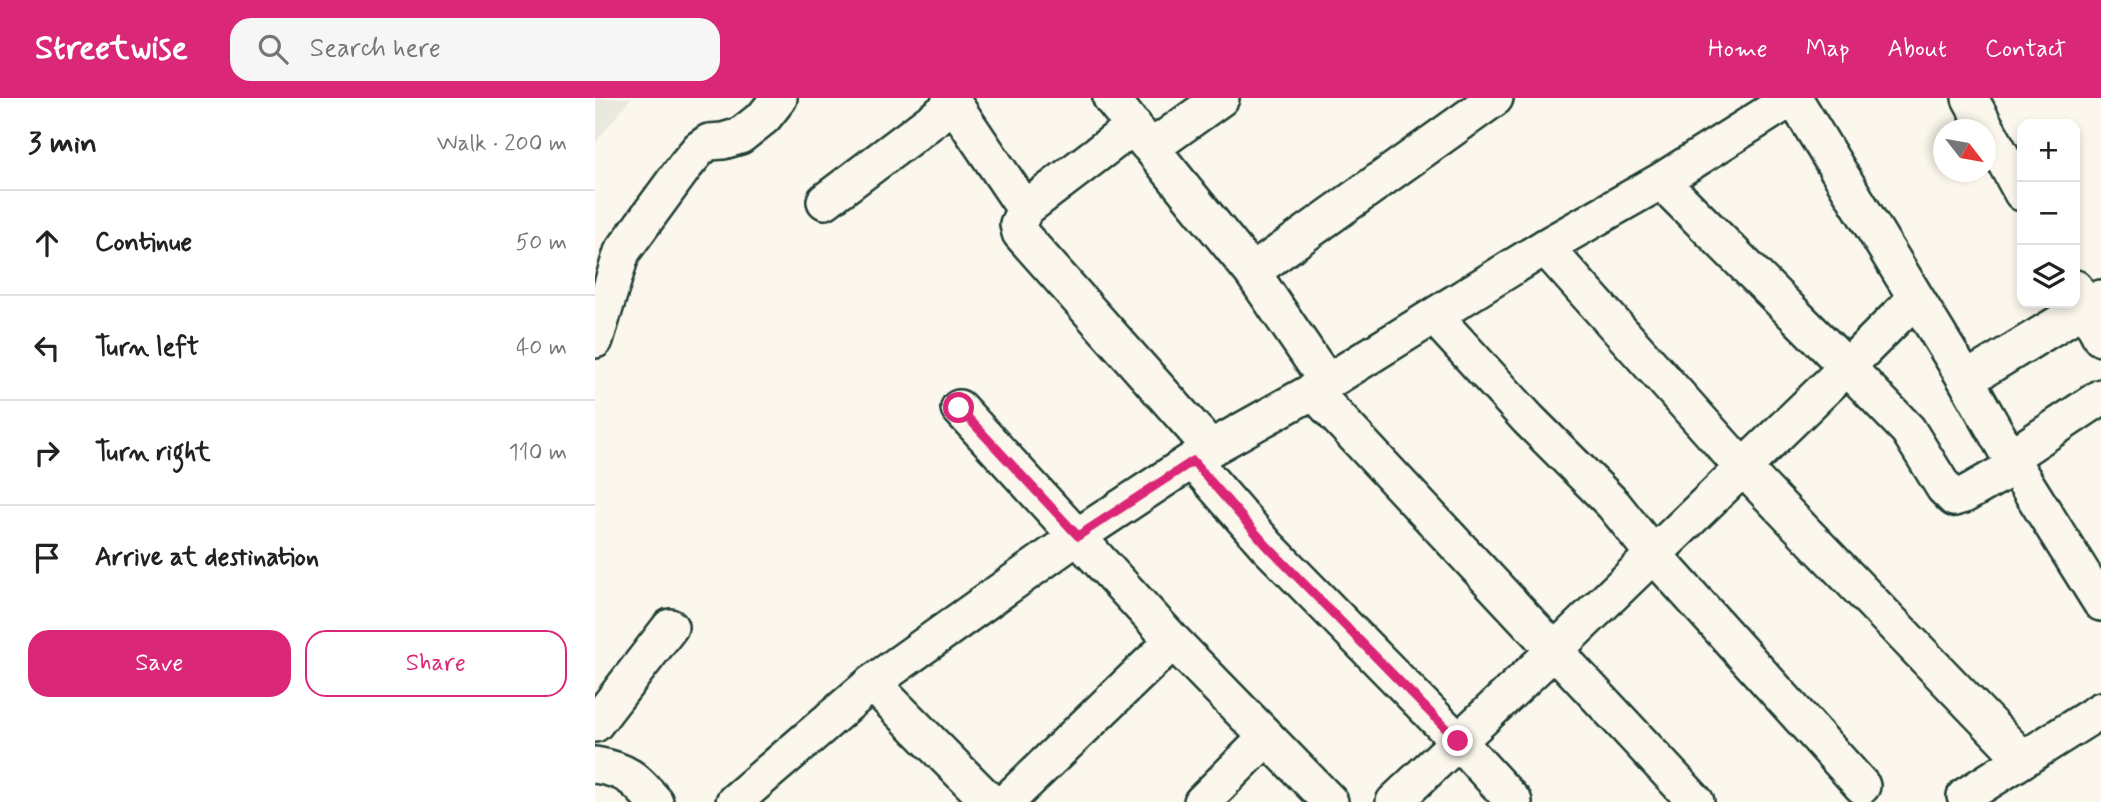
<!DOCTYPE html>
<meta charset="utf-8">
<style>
body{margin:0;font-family:Mynerve,sans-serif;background:#f6f6f6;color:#222}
.controls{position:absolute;right:21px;top:21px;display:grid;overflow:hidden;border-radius:14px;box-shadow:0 4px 10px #0003}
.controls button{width:63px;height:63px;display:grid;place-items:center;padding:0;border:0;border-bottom:2px solid #e0e0e0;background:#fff;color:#222;font:35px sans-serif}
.compass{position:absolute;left:1338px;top:21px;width:63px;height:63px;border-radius:50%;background:#fff;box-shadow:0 4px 10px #0003;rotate:121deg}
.stop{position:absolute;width:21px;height:21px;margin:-16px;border:5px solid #db2777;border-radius:50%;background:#fff}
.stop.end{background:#db2777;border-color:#fff;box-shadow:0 2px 7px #0008}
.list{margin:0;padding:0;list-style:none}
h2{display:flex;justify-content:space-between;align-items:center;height:91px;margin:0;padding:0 28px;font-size:30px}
h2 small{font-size:23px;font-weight:400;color:#767676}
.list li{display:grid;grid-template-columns:46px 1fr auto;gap:21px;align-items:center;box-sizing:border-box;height:105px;padding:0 28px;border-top:2px solid #e0e0e0}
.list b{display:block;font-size:26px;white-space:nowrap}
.list em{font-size:23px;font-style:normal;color:#767676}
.actions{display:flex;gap:14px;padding:21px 28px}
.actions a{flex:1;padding:16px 0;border:2px solid #db2777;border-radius:21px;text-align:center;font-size:24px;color:#db2777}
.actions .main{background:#db2777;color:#fff}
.icon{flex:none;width:38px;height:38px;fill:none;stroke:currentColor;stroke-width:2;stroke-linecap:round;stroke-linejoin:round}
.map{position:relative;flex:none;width:1506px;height:704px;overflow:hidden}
header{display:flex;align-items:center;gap:42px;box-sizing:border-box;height:98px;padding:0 35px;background:#db2777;color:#fff}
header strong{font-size:33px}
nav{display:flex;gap:38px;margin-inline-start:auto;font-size:24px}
.search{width:490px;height:63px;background:#f6f6f6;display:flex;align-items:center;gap:18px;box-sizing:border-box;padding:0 24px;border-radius:21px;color:#767676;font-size:26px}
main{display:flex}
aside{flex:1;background:#fff}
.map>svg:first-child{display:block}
.built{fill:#eae9de}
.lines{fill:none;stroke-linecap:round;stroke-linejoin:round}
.minor-casing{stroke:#1f3d34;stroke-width:40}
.minor{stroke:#fbf7ec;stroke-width:35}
.route{stroke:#db2777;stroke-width:9}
</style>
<header>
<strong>Streetwise</strong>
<div class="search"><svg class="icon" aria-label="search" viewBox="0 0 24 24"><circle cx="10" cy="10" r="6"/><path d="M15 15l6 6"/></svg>Search here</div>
<nav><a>Home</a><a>Map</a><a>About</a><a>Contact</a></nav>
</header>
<main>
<aside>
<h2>3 min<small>Walk · 200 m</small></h2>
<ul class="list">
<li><svg class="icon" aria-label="ahead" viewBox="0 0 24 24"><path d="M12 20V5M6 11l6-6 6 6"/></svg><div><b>Continue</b></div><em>50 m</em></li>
<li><svg class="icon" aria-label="left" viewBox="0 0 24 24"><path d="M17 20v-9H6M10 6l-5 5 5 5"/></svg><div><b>Turn left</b></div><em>40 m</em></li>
<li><svg class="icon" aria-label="right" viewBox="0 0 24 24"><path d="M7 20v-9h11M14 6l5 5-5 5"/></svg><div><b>Turn right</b></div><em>110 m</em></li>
<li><svg class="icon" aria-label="arrive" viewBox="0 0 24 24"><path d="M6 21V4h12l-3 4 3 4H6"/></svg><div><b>Arrive at destination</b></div></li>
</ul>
<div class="actions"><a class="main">Save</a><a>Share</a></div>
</aside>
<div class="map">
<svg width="1506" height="704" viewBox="0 0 1506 704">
<rect width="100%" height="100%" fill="#fbf7ec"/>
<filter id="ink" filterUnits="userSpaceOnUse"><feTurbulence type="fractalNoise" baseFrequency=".0143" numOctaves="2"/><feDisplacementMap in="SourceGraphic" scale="14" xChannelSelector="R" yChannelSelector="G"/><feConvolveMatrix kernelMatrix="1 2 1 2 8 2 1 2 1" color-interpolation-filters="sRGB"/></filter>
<g filter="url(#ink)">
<path class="built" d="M0,0H36L0,45Z"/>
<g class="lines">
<defs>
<path id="minor" d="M355,0L430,111
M516,0L553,47
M626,0L556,50L657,174
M1199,0L1371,282L1420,368L1506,505
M1375,0L1427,95
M539,28L430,111L423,126L425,135L616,350L718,293
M230,103L359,6
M950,149L1149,371L1428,661
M1480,190L1506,240
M1321,200L1252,269L1313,332L1349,390L1359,400L1369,397L1420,368
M839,218L933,321L1018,406L1059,457L1267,688
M0,242L27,154L90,68L104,51L114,44L128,43L145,38L169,19L184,0
M1371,282L1506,200
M732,284L657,174L900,0
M364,310L578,543L735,704
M1416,359L1506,299
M598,363L672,448L863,643L919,704
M277,585L395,704
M0,626L75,529
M0,667C31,672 40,680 60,704
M1370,698L1506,612
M139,704L277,585L483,438L616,350
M411,704L578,543
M607,704L672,639
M799,704L960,552L1252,269L1066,83
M1101,704L718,293L950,149L1066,83L1197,0"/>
</defs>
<use href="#minor" class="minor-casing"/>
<use href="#minor" class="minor"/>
</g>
</g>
<g class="lines" filter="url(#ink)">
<path class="route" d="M364,310L483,438L598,363L672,448L863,643"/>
</g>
</svg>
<div class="controls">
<button>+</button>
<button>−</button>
<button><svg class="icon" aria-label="layers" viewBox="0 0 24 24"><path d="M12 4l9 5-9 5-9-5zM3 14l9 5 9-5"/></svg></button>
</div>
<svg class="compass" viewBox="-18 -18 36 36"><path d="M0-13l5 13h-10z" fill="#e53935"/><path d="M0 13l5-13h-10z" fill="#767676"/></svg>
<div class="stop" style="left:364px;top:310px"></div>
<div class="stop end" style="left:863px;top:643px"></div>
</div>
</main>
